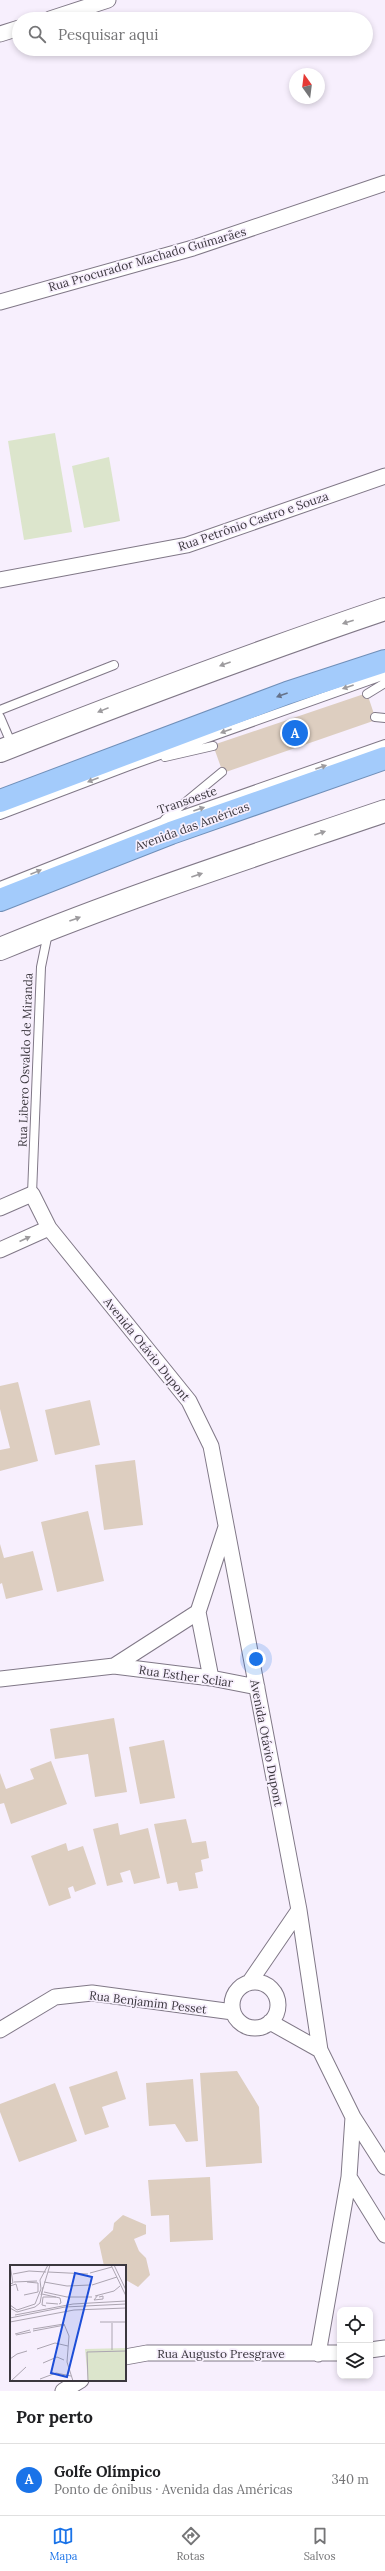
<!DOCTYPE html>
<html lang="pt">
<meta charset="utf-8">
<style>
body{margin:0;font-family:Lora,serif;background:#f6f6f6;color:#202124}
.controls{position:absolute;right:12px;bottom:12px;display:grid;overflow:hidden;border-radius:8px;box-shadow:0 2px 6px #0003}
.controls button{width:36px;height:36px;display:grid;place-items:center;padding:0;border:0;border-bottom:1px solid #e0e0e0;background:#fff;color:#202124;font:20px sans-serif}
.compass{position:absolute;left:289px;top:68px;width:36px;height:36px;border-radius:50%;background:#fff;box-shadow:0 2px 6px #0003;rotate:346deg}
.you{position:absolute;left:256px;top:1659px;width:14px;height:14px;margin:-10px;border:3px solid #fff;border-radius:50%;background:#1a73e8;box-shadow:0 0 0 6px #1a73e833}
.badge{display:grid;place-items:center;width:26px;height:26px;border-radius:50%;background:#1a73e8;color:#fff;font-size:13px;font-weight:700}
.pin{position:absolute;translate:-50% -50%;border:2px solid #fff;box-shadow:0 1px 4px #0006}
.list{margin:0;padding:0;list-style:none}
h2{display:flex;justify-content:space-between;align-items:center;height:52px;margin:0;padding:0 16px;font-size:17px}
h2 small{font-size:13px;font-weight:400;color:#757577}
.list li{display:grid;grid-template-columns:26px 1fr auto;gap:12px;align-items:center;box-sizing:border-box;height:72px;padding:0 16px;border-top:1px solid #e0e0e0}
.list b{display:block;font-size:15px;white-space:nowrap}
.list p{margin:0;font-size:13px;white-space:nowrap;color:#757577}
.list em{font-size:13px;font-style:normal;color:#757577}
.icon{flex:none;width:22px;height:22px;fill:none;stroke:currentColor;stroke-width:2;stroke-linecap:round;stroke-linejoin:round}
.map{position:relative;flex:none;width:385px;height:2391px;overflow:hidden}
.search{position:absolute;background:#fff;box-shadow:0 2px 6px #0003;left:12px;right:12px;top:12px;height:44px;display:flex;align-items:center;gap:10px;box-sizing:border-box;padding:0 14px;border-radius:22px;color:#757577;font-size:15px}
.sheet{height:124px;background:#fff}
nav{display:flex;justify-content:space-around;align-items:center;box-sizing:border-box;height:56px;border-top:1px solid #e0e0e0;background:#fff;font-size:11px;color:#757577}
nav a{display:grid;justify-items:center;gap:2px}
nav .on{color:#1a73e8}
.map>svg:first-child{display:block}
.green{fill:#dce5cc}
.building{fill:#ddcec0}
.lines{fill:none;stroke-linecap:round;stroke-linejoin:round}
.service-casing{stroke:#807887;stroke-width:10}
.minor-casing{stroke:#807887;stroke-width:17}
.secondary-casing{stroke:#807887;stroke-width:24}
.trunk-casing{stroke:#708fb8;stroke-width:24}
.service{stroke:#fff;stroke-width:8}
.minor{stroke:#fff;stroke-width:15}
.secondary{stroke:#fff;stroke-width:22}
.trunk{stroke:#a3cbfb;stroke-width:22}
.oneway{fill:#9d9b9e}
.oneway2{fill:#65728a}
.labels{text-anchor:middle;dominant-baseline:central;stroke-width:3.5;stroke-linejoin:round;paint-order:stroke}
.street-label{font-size:12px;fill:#3b373e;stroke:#f7effd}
.inset-road{fill:none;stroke:#aca5b1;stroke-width:1}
.view{fill:#1d4ed8;fill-opacity:0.15;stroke:#1d4ed8;stroke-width:2}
.inset-edge{fill:none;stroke:#3b373e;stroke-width:2}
</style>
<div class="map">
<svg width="385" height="2391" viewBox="0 0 385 2391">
<rect width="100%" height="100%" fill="#f7effd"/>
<path class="green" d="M55,433L72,532L24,540L8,441Z
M109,457L120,521L84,528L72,466Z"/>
<path class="building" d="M367,693L376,720L223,773L213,745Z
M18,1382L38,1461L0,1471V1450L10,1448L0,1409V1386Z
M90,1400L100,1445L55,1455L45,1410Z
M135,1460L143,1525L104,1530L95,1465Z
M88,1511L104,1581L57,1592L41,1522Z
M0,1544L4,1558L33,1551L43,1590L6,1599L2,1583L0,1584Z
M114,1718L127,1792L95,1797L88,1754L55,1759L50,1729Z
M164,1740L175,1798L140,1804L129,1747Z
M51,1761L67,1804L11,1824L4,1803L0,1804V1773L6,1789L34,1779L30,1769Z
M186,1819L192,1843L206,1841L209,1858L201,1860L203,1871L195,1873L198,1888L179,1891L177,1882L167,1884L154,1824Z
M118,1823L120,1835L148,1828L160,1878L134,1884L130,1870L120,1873L123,1882L107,1886L93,1829Z
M66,1843L68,1851L83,1846L96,1884L75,1892L73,1886L68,1888L71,1898L49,1906L31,1856Z
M117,2071L126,2099L102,2107L109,2127L85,2135L69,2087Z
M237,2071L259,2107L262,2163L206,2167L200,2073Z
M193,2079L198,2141L186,2142L175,2124L149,2126L146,2083Z
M55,2083L77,2141L19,2162L0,2112V2104Z
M210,2177L213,2240L170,2242L169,2215L151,2216L148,2180Z
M123,2215L146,2225V2234L134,2239L139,2251L146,2258L150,2275L138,2287L126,2280L125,2266H104L99,2243L113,2230L114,2223Z"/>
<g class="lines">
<defs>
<path id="service" d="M367,694L385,683
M0,710L114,665
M0,717L12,745
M375,717L385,718
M165,757L213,746
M0,815L129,766L385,675
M165,819L222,772
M0,886L162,822L385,744
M32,1194L41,967L48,933"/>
<path id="minor" d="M50,19L108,0
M0,34L19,28
M0,302L193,248L385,183
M0,580L187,545L385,476
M0,1208L32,1194L49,1228L189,1401L211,1446L299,1910L320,2050L353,2117L385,2167
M0,1250L49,1228
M198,1612L211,1678
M114,1666L198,1612L226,1527
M0,1679L114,1666L211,1678L257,1687
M232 2005a23 23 0 1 1 46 0a23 23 0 1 1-46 0Z
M249,1983L299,1910
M270,2022L320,2050
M0,2030L55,1997L92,1993L233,2012
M349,2177L385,2235
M370,2350L385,2348
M318,2354L349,2177L353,2117
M125,2357L147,2353H340
M63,2391L81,2380"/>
<path id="secondary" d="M0,751C127,701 255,653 385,609
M0,949C126,897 256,855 385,811"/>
<path id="trunk" d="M0,801L287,693L385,661
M0,900L171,833L385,758"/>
</defs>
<use href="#service" class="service-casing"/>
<use href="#minor" class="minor-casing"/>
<use href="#secondary" class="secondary-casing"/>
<use href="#trunk" class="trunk-casing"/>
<use href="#service" class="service"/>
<use href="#minor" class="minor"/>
<use href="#secondary" class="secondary"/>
<use href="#trunk" class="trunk"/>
</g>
<defs><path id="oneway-solid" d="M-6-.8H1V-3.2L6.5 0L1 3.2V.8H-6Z"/></defs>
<g class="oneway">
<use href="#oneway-solid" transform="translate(348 622) rotate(162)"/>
<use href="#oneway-solid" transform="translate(225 664) rotate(160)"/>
<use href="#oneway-solid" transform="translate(348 687) rotate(161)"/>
<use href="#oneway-solid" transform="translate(103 710) rotate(158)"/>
<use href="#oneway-solid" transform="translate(226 731) rotate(160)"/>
<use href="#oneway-solid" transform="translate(321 767) rotate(-19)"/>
<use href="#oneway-solid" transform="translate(93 780) rotate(159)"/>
<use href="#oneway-solid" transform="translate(199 809) rotate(-19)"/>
<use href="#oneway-solid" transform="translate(320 833) rotate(-19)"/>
<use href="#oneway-solid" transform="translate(36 872) rotate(-22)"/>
<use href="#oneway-solid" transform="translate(197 875) rotate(-19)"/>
<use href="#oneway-solid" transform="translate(75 919) rotate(-20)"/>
<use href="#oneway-solid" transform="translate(25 1239) rotate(-24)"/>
</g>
<use class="oneway2" href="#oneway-solid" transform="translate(282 695) rotate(160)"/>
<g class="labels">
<g class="street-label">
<text transform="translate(147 259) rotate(-16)">Rua Procurador Machado Guimarães</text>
<text transform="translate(253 521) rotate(-19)">Rua Petrônio Castro e Souza</text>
<text transform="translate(187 800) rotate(-19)">Transoeste</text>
<text transform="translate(192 826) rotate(-20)">Avenida das Américas</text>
<text transform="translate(25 1060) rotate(-88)">Rua Libero Osvaldo de Miranda</text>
<text transform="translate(147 1349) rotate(51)">Avenida Otávio Dupont</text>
<text transform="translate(186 1676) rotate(8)">Rua Esther Scliar</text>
<text transform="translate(267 1743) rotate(79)">Avenida Otávio Dupont</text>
<text transform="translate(148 2002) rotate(7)">Rua Benjamim Pesset</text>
<text x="221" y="2353">Rua Augusto Presgrave</text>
</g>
</g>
<g transform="translate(10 2265)">
<rect width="116" height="116" fill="#f7effd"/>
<path d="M116,83V116H78L75,84Z" fill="#dce5cc"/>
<path class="inset-road" d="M0,0L3,18L0,19M101,0L116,31M104,0L116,25M38,7L78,9M80,8L102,2M3,9L19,6L36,7M4,17L27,16M34,17L57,21L80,20M82,20L107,12M0,21L6,19L8,26M34,27L57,32H82M32,29L50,33L51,38L49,39M14,30L28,27V18L17,17M31,30L40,0M88,30L84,35L93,34V31L89,32M85,31L104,26L110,21M36,38L48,39M0,40L7,45L25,39L31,24L30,15L38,0M36,41L32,40L33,32H46M0,43L7,47L25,42L30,38L33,22M5,50L63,39L116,36M0,53L55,42L116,39M0,57L64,45L116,43M90,57H116M102,58V85M54,59L59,71L57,97L63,116M23,64L54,59M23,66L55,60M5,69L20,65M6,70L21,67M27,84L45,78L58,81M0,94L7,89L17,86M33,98L47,92L54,95M30,114L46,108L61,111M1,116L16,102M78,116L77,87L116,86"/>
<path class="view" d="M65,8L82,12L57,112L41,108Z"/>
<rect width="116" height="116" class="inset-edge"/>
</g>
</svg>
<div class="controls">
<button><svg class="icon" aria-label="locate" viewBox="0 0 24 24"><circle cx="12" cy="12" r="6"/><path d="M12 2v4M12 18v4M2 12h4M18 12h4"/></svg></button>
<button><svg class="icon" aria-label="layers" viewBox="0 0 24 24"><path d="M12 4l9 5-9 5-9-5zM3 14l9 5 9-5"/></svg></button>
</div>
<svg class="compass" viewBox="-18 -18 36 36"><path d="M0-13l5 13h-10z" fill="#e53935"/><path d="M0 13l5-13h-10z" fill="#757577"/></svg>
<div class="you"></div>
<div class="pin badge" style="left:295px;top:733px">A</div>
<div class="search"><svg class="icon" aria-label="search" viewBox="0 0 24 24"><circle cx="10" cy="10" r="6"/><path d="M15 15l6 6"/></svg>Pesquisar aqui</div>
</div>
<section class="sheet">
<h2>Por perto<small></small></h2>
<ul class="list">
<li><span class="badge">A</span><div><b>Golfe Olímpico</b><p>Ponto de ônibus · Avenida das Américas</p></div><em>340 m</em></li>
</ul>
</section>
<nav>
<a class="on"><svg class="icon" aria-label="map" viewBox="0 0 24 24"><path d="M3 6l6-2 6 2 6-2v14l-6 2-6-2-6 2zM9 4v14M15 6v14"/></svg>Mapa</a>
<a><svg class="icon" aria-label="directions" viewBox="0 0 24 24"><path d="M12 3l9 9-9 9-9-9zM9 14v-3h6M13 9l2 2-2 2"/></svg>Rotas</a>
<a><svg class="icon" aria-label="saved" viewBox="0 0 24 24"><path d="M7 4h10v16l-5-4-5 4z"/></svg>Salvos</a>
</nav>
